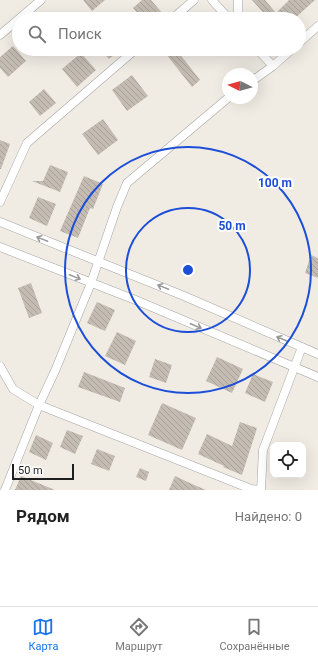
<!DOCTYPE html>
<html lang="ru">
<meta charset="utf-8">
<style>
body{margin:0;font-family:Roboto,sans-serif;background:#f6f6f6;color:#222}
.controls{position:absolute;right:12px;bottom:12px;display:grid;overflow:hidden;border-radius:8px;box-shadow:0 4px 16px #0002}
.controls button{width:36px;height:36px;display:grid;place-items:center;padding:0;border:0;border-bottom:1px solid #e0e0e0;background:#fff;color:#222;font:20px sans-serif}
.compass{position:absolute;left:222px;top:68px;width:36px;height:36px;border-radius:50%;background:#fff;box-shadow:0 4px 16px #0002;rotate:276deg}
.scale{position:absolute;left:12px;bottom:10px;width:62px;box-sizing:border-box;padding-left:4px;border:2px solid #1e1e1e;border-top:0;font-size:11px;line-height:14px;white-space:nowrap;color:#1e1e1e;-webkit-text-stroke:3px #fff;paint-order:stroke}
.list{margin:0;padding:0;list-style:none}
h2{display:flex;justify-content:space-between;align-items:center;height:52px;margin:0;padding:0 16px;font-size:17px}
h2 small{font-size:13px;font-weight:400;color:#767676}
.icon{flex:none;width:22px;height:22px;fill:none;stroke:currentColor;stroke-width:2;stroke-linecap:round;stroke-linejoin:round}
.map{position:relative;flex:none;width:318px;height:490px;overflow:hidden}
.search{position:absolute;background:#fff;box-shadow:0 4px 16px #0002;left:12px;right:12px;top:12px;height:44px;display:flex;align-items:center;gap:10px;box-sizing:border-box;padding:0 14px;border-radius:22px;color:#767676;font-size:15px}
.sheet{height:116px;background:#fff}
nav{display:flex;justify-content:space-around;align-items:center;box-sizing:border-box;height:56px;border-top:1px solid #e0e0e0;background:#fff;font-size:11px;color:#767676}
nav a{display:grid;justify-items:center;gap:2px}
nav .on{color:#1a73e8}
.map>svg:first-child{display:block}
.building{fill:url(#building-back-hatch)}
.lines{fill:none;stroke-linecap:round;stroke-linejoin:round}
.minor-casing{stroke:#a5a5a5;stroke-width:9}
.minor{stroke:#fff;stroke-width:8}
.oneway{stroke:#9a9a9a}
.ring{fill:none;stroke:#1d4ed8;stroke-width:2}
.centre{fill:#1d4ed8;stroke:#fff;stroke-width:2}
.ring-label{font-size:12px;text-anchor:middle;font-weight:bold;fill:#1d4ed8;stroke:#fff;stroke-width:4;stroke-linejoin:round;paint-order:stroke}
</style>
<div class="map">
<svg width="318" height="490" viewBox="0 0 318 490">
<defs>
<pattern id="building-back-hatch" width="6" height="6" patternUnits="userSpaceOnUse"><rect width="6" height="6" fill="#c4bcb3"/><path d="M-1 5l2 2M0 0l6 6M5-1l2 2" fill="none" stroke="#a8a19a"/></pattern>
</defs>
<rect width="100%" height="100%" fill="#f0ece4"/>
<path class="building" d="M83,0H105L92,11Z
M142,0H151L163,14L157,19H143L133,8Z
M252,0H265L276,13L289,0H315L294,19H269Z
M13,46L26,61L8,77L0,68V57Z
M100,49H121L109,59Z
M162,49H176L200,80L192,87Z
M81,53L96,70L77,87L62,69Z
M132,75L148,96L127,111L112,90Z
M44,89L56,103L40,116L29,102Z
M103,119L118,140L98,155L82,134Z
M0,140L10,144L1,169H0Z
M50,165L68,172L60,192L32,181H43Z
M84,176L103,184L93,209L90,208L78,238L60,231Z
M38,197L56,204L47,226L29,218Z
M311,255L318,258V278L305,273Z
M31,283L42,313L29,318L18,288Z
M97,302L115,310L105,331L87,323Z
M117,332L136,341L125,365L105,356Z
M217,357L243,369L232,393L206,381Z
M155,359L172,365L166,383L149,377Z
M84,372L125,388L120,402L78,387Z
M253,374L273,382L265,402L245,393Z
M162,403L196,418L182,450L148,435Z
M240,422L257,428L242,475L223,467L224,466L198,454L207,434L232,446Z
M67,430L83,436L75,454L60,447Z
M36,435L53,443L46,460L29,452Z
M97,449L115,456L109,471L91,464Z
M140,468L149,472L146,481L136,477Z
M21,476L55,490H15Z
M175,476L192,484L206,490H169Z"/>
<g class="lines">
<defs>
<path id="minor" d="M212,0L229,19
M172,19L194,0
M238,19V0
M0,35L41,0
M299,43L318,26
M257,49L273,66
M252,81L273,66L292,49
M0,202L27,143L136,49
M0,222L184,296L318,354
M0,247L133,299L318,377
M0,366L13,389L39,405L251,489L260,490
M5,490L39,405L55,371L91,283L117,207L127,183L228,98
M261,490L263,450L302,347"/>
</defs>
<use href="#minor" class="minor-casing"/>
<use href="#minor" class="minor"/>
</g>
<defs><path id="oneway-shaft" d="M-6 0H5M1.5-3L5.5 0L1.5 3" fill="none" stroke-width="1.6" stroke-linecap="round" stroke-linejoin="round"/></defs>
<g class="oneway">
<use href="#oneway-shaft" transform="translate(42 239) rotate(-158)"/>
<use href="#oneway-shaft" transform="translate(75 277) rotate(22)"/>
<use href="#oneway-shaft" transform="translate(163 287) rotate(-158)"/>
<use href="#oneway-shaft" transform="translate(196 326) rotate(23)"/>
<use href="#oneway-shaft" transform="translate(282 339) rotate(-157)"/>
</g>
<g class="ring">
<circle cx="188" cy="270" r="62"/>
<circle cx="188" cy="270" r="123"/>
</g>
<circle cx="188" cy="270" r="6" class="centre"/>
<g class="ring-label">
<text x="275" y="187">100 m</text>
<text x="232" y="230">50 m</text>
</g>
</svg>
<div class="controls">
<button><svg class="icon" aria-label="locate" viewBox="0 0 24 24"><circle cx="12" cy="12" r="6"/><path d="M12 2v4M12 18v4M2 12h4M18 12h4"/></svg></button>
</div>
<svg class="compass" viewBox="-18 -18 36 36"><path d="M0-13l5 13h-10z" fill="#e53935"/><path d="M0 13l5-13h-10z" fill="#767676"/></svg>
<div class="scale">50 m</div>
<div class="search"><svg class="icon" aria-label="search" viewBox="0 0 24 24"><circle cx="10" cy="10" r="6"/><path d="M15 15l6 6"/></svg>Поиск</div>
</div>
<section class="sheet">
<h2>Рядом<small>Найдено: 0</small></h2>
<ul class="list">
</ul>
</section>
<nav>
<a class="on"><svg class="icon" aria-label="map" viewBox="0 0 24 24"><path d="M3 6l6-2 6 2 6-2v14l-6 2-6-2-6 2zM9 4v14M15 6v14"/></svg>Карта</a>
<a><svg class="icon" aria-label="directions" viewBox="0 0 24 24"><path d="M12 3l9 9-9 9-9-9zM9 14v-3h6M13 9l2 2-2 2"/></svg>Маршрут</a>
<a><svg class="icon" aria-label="saved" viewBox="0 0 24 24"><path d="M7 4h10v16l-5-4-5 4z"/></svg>Сохранённые</a>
</nav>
